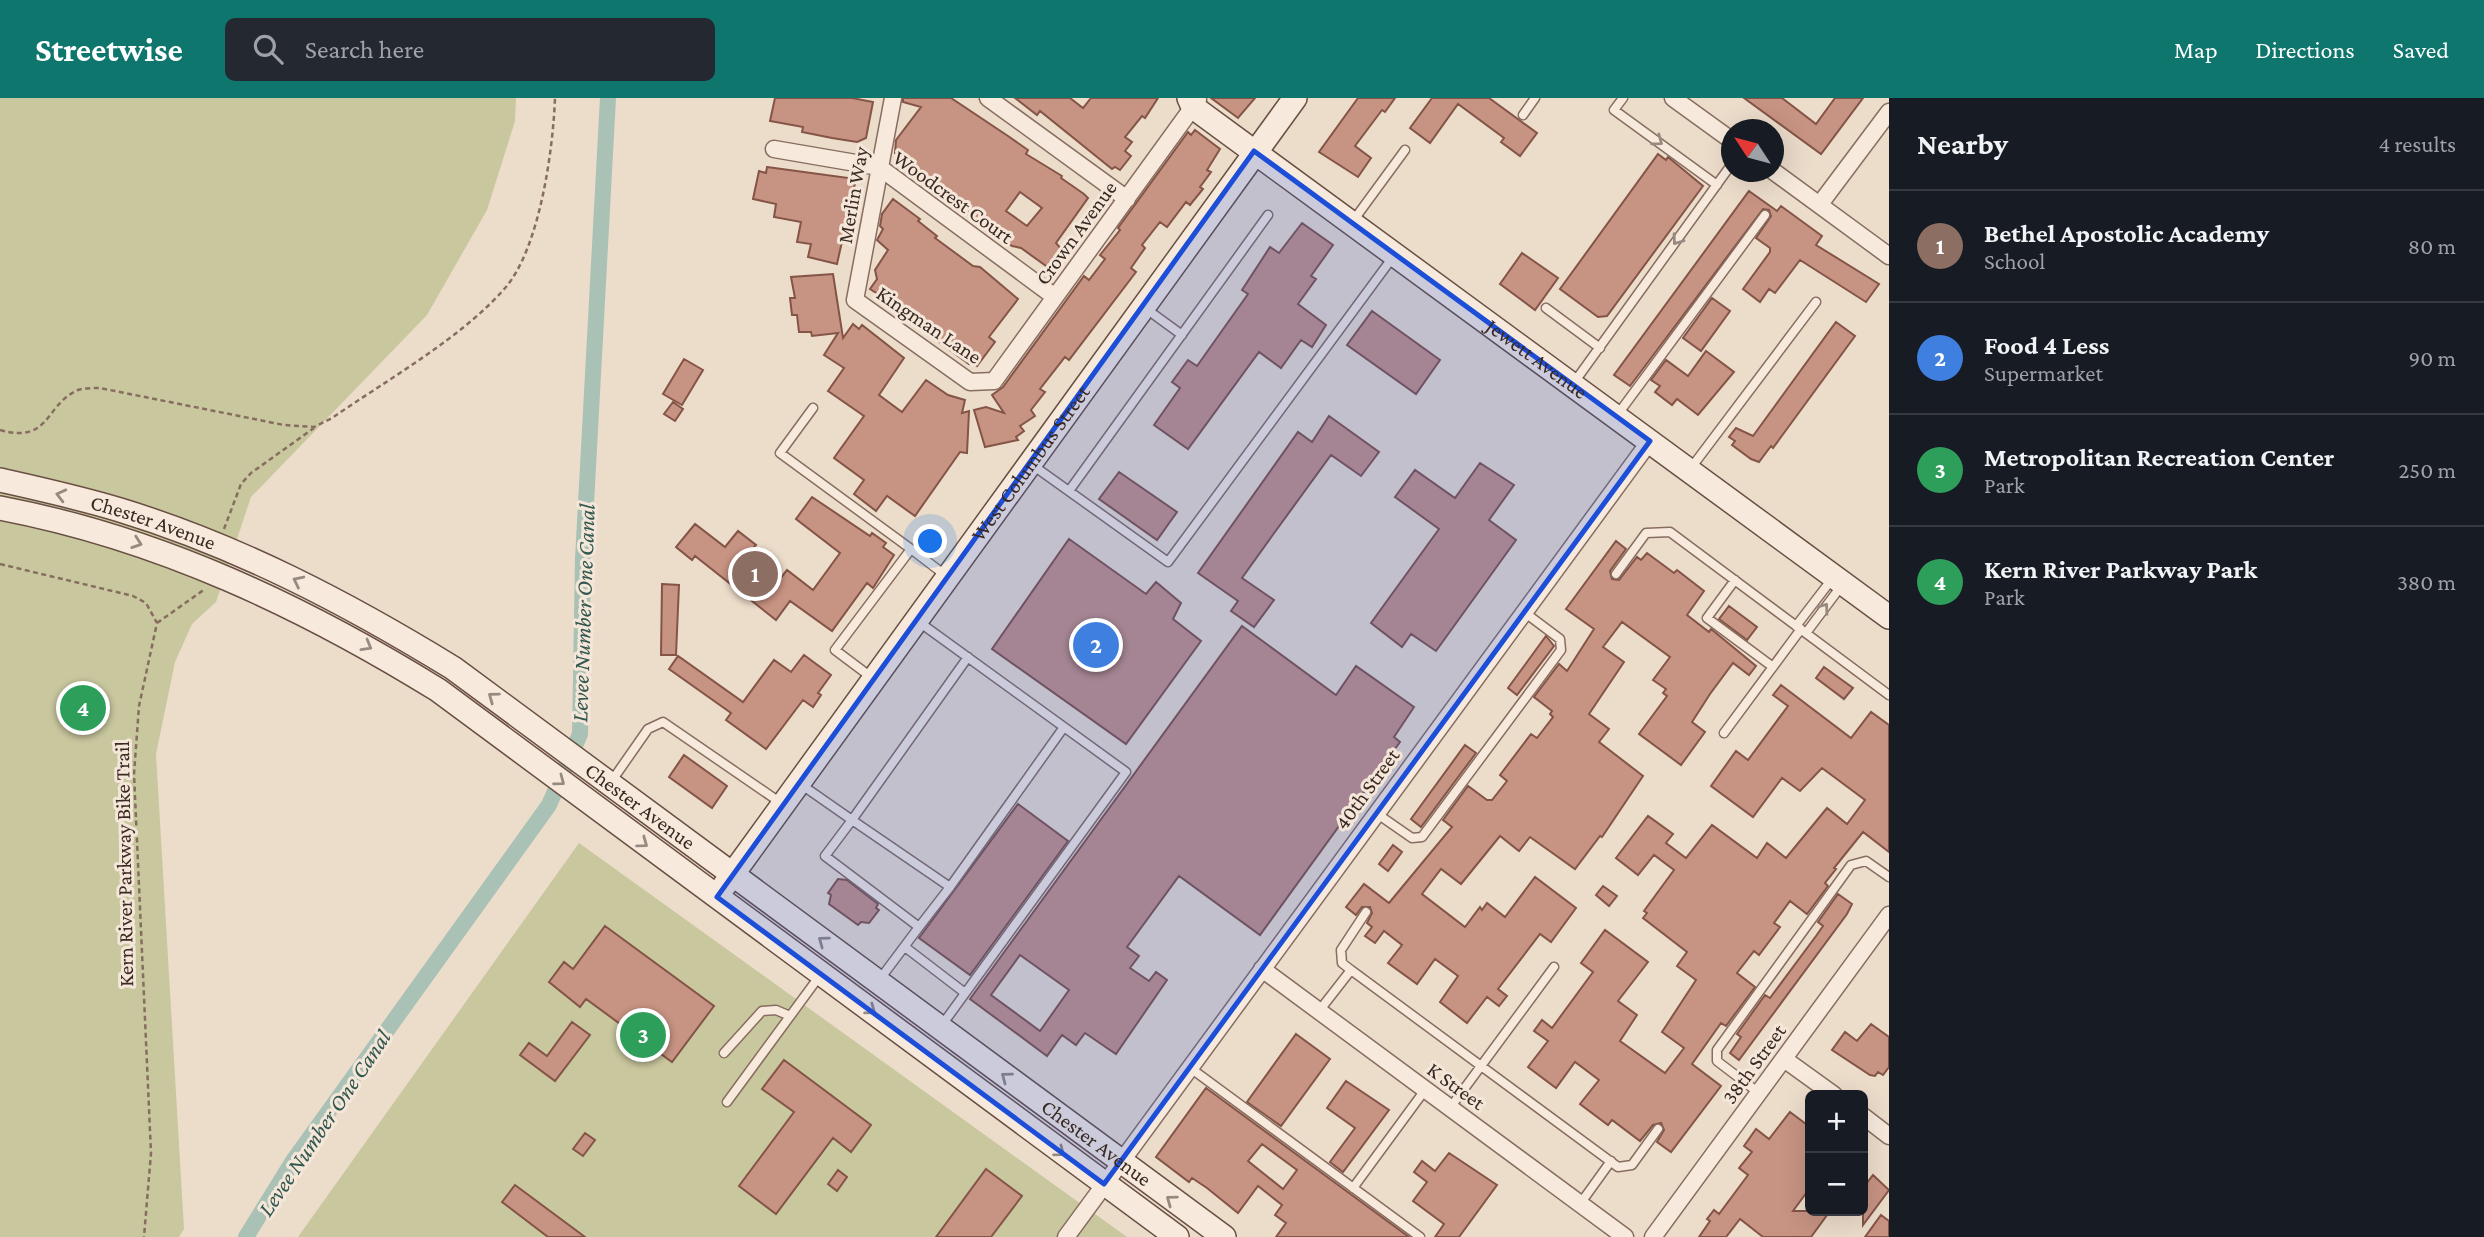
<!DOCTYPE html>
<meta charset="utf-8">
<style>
body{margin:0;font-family:"Crimson Pro",serif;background:#242831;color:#f1f3f6}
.controls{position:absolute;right:21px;bottom:21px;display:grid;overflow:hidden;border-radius:10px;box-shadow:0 7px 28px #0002}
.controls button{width:63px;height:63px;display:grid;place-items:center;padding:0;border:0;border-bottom:2px solid #363941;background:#171b24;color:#f1f3f6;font:35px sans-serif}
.compass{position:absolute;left:1721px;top:21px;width:63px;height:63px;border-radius:50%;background:#171b24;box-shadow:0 7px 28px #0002;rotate:306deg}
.you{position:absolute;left:931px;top:444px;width:24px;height:24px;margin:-18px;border:5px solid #fff;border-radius:50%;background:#1a73e8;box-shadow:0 0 0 10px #1a73e833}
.badge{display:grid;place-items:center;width:46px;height:46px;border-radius:50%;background:#0f766e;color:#fff;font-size:23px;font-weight:700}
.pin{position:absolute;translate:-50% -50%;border:4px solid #fff;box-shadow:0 2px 7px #0006}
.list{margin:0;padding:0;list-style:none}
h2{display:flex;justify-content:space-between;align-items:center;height:91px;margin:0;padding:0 28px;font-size:30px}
h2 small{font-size:23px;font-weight:400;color:#9ea1a6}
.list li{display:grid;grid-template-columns:46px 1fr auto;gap:21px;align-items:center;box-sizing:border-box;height:112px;padding:0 28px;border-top:2px solid #363941}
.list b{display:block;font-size:26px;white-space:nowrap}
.list p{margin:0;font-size:23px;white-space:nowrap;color:#9ea1a6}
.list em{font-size:23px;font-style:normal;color:#9ea1a6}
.icon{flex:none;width:38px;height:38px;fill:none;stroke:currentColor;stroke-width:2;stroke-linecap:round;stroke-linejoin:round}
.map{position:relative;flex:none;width:1889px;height:1139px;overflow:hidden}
header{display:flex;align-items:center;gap:42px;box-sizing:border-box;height:98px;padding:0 35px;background:#0f766e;color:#fff}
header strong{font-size:33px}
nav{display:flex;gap:38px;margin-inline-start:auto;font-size:24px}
.search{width:490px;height:63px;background:#242831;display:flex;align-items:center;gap:18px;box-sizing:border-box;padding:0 24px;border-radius:10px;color:#9ea1a6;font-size:26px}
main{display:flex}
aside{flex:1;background:#171b24}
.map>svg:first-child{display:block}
.green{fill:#c9c79e}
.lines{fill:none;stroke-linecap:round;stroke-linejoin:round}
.canal{stroke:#aac1b6;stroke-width:16}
.building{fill:#c79383;stroke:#845447;stroke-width:2;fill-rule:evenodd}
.lane-casing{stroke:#876d60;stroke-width:11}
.street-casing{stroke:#876d60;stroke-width:19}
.secondary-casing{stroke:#694f43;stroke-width:26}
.path{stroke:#876d60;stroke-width:2.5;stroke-dasharray:5 3.5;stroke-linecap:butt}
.lane{stroke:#f7eadd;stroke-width:8}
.street{stroke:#f7eadd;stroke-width:16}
.secondary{stroke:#f7eadd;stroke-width:23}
.oneway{stroke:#988a80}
.marked{fill:#1d4ed8;fill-opacity:0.2;stroke:#1d4ed8;stroke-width:5;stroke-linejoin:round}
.labels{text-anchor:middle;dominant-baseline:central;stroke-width:6;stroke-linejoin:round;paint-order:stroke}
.street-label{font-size:21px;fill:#392922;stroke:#f4e7d9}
.water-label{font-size:23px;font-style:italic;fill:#32574e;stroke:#f4e7d9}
</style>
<header>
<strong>Streetwise</strong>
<div class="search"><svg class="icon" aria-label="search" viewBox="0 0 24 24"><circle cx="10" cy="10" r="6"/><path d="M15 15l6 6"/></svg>Search here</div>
<nav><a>Map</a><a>Directions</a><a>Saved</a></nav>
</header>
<main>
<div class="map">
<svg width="1889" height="1139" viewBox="0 0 1889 1139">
<rect width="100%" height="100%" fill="#ecdcca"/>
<path class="green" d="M0,0H516L515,23L487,112L427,217L251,399L216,504L192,526L175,564L156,656L184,1131L179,1139H0Z
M579,745L1127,1139H298Z"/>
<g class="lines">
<path class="canal" d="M246,1139L293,1063L549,707L580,636L583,461L608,0"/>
</g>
<path class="building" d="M775,0H852L873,4L866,40L857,44L832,40L802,34L803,29L770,23Z
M903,0H951L1008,38L1028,52L1026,56L1062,78L1061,80L1084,96L1088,100L1056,145L1062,152L1049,170L1021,150L1012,148L917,79L913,75L917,70L895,55L896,42L921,9L903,4ZM1020,94L1042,110L1027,128L1006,113Z
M1015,0H1070L1083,10L1091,0H1158L1145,20L1142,18L1125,39L1132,44L1125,53L1131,58L1120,72L1115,69L1112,71L1040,13L1037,17Z
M1211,0H1255L1238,20Z
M1358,0H1395L1385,14L1382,12L1355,48L1371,60L1358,79L1319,54Z
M1432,0H1489L1537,35L1520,58L1501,44L1504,40L1458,6L1430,45L1410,30Z
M1744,0H1782L1816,26L1835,0H1863L1821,56Z
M1195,32L1220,51L1207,72L1211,74L1200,89L1203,91L1190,107L1186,104L1167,129L1160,124L1142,147L1145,150L1131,170L1136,174L1069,262L1065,259L1040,291L1045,294L1031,312L1035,318L1020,328L1024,333L1016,339L1018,342L985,349L974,312L986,309L1004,315L992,297L1003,289L1084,178L1089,182L1105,161L1100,157L1120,132L1118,130L1188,34L1191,37Z
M1658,56L1666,62L1668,59L1703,88L1607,218L1598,219L1560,191Z
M767,69L856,81L837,166L808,159L811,146L797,144L801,124L774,119L776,106L753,101L759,73L766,75Z
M1749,93L1777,113L1781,108L1822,138L1816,147L1879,186L1866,204L1800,162L1775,195L1769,191L1760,204L1743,191L1770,154V150L1756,140L1771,118L1769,112L1763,111L1630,288L1614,277Z
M893,101L920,121L918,123L937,138L935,140L973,168L980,169L1018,201L989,239L995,244L977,268L971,263L969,266L935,241L939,236L921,222L913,219L910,224L897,214L900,210L870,191L877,181L875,172L888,152L877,142L883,131L880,128L882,116Z
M1302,125L1333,147L1311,178L1316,181L1298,206L1326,227L1312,249L1301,242L1281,270L1259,254L1188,351L1154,327L1180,290L1172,284L1188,262L1197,268L1248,196L1242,192L1270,149L1279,155Z
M1522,155L1558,180L1535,212L1500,186Z
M833,176L843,240L853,226L859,231L862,227L904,260L879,297L902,314L926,282L948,297L965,302L962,315L969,313L967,355L960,354L915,418L887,398L876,413L854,396L864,382L834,360L864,318L828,293L844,270L824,257L838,235L812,238L811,234H799L797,217H792L790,200H795L791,179Z
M1712,200L1730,213L1701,253L1683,240Z
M1372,213L1440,262L1416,296L1347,247Z
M1836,224L1855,238L1773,350L1771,348L1759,364L1751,361L1732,347L1735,343L1729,339L1736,330L1753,338Z
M1706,253L1734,274L1698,317L1677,301L1672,307L1655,294L1660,288L1651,282L1666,262L1688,278Z
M684,261L703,272L682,307L663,296Z
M673,304L683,311L675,323L664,316Z
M1329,318L1379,354L1361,378L1331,357L1272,438L1242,480L1274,502L1254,529L1231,513L1238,503L1198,475L1298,334L1312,344Z
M1480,365L1514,387L1489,422L1516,442L1436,553L1411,536L1402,549L1371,525L1439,431L1395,399L1415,372L1455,400Z
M1119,374L1177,414L1157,442L1099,401Z
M812,399L870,438L872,435L886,445L883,449L894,457L873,490L867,485L832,533L790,503L776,522L695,458L692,462L676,449L695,426L725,449L738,433L756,447L741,465L773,490L787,472L813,492L840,455L796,421Z
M1069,441L1146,496L1156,484L1181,505L1173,521L1201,543L1126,646L992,551Z
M1616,443L1626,451L1610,473L1612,481L1619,482L1637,459L1641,462L1647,455L1674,475L1677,472L1704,493L1687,517L1709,534L1711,531L1756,568L1749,577L1733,565L1710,596L1692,624L1705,634L1681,667L1639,636L1667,598L1663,595L1666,591L1653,582L1670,559L1622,524L1603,549L1624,564L1589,616L1609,631L1599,644L1643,678L1602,739L1600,738L1575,771L1530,739L1519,753L1500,738L1461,786L1441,771L1422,796L1465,829L1480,809L1482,812L1487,805L1505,819L1535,779L1576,810L1551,844L1540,836L1498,891L1507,898L1499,908L1487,899L1467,925L1440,904L1458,878L1435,861L1417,886L1388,865L1402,847L1384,833L1375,845L1365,838L1372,829L1367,825L1372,815L1370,809H1362L1356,817L1346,809L1364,786L1389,805L1452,729L1443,722L1468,688L1487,702H1492L1507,683L1500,677L1531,636L1537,640L1553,619L1550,616L1552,613L1534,599L1559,566L1567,573L1594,531L1566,511Z
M662,486L679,487L676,557H661Z
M1729,508L1757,529L1747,542L1719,521Z
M1242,528L1336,597L1356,568L1414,609L1394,639L1400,644L1260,837L1179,778L1127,849L1139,858L1130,870L1149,883L1156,874L1167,882L1116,956L1085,935L1076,947L1062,937L1047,958L970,901ZM1020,857L1069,892L1040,933L991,897Z
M1546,538L1554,548L1517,597L1508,590Z
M804,557L831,577L818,595L821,597L813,609L803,602L766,651L726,622L731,615L669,571L678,558L743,604L774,562L791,574Z
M1824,569L1853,590L1844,601L1816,580Z
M1781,587L1851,640L1871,614L1889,627V754L1863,734L1834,770L1836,771L1825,785L1828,788L1807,816L1790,803L1774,825L1780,829L1759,857L1754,853L1737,875L1755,889L1726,928L1721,925L1692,966L1721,988L1671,1054L1657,1044L1664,1032L1661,1025L1653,1027L1640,1043L1612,1022L1608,1027L1580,1006L1599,982L1575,964L1556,990L1528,969L1548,943L1534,933L1542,922L1552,930L1593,874L1581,865L1605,832L1648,864L1618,903L1637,917L1620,943L1665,975L1684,950L1662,934L1696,882L1677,868L1687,854L1643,820L1647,815L1644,813L1674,772L1654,757L1638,777L1616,760L1648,718L1673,736L1666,745L1686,760L1712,727L1757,760L1767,745L1786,760L1827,710L1847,726L1865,702L1822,670L1800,693L1782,680L1753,719L1711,688L1736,653L1748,662L1788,608L1773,597Z
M1465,647L1476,655L1421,729L1411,721Z
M684,657L727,688L712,710L669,679Z
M1018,706L1068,743L970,877L919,840Z
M1393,747L1402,754L1388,773L1379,766Z
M838,781L847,782L878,806L876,810L879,812L869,825L861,824L858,827L829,806L831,797L828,795Z
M1603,788L1617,798L1609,808L1596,797Z
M1838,796L1852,806L1847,816L1739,962L1730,955L1741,939L1737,936L1765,897L1770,900L1816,838L1823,828L1818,824Z
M605,828L714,908L672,964L586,901L580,909L549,884L564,864L573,871Z
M572,924L590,937L555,983L520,957L529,945L547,958Z
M1871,926L1889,939V969L1883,977L1878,974L1875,978L1870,977L1832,952L1845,934L1857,943Z
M1296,936L1330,961L1281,1028L1247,1004Z
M784,962L871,1027L851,1054L833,1040L776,1116L739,1088L794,1014L762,991Z
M1346,983L1389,1012L1343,1074L1330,1064L1355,1030L1327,1010Z
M1206,990L1349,1095L1409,1139H1276L1286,1125L1275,1117L1282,1107L1258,1088L1238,1115L1207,1090L1192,1080L1189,1084L1156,1059ZM1262,1046L1297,1072L1283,1091L1248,1063Z
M1790,1014L1810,1029V1090L1793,1113H1830L1811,1139H1763L1740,1121L1726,1139H1699L1710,1123L1707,1121L1714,1112L1719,1116L1748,1077L1739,1070L1752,1054L1744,1048L1756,1031L1769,1041Z
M585,1035L595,1042L583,1058L573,1051Z
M1449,1055L1497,1087L1459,1139H1435L1444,1126L1413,1103L1427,1084L1414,1074L1422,1063L1435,1073Z
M986,1071L1022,1098L991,1139H936Z
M838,1072L847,1079L837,1093L828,1086Z
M1873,1077L1889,1092L1863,1127V1090Z
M515,1087L585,1139H548L502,1104Z
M1881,1117L1889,1123V1139H1865Z"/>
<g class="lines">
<defs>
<path id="lane" d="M1623,0L1614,12L1717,87
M1523,17L1535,0
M1353,123L1405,52
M1145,210L1182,237
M1546,210L1600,250
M1573,286L1731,67
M813,310L780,355L911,451
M1618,316L1765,117
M1031,366L1168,464L1393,159
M1691,370L1816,204
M1069,393L1268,117
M1616,476L1646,435L1670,434L1889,597
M1735,482L1707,520L1773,569
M919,524L1126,674L942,927
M1796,528L1832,481
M1806,535L1842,487
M871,579L835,552L911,451L945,477
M1724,635L1801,531
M611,684L648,631L663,624L781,705
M799,685L852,722L825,758L919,829L950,789L852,722L968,559
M1376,715L1412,740L1422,739L1561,552L1560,541L1524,514
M950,789L1064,629
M1366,814L1341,852L1342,865L1351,872L1618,1069L1632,1067L1658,1031
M905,849L965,895
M880,881L919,829
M1319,913L1351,872
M724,955L762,913L776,912L790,918
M1189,969L1420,1139
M1759,995L1717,963V952L1851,767L1866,763L1889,779
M727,1004L821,876
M1450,1010L1554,869
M1353,1090L1425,992
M1580,1106L1611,1063"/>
<path id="street" d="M893,0L855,202L970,284L994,283L1198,2
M988,0L1127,101
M1673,0L1731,42
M774,51L879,69L1055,199
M1773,73L1889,158
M1820,106L1889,14
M1262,871L1625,1139
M1784,961L1834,997
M1863,1018L1889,1038
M1066,1139L1650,343
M1653,1139L1889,817"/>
<g id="secondary">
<path id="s1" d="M1189,0L1193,9L1889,519"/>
<path id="s2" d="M0,382C40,391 81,400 120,412C238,448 347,505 453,570L1224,1139"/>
<path d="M0,410C158,440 302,508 438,592L1177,1139"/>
<path id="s3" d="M724,788L1295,0"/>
</g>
</defs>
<use href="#lane" class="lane-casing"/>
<use href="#street" class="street-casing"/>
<use href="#secondary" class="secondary-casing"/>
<path class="path" d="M0,332C51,346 44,307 78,292C84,290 93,290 100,290L284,327L314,329L332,320C387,282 463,239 506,189C540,148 553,52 555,0
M224,431L241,386L251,375L314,330
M0,466L133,498L146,505L157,525L139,608L134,676L151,1055L144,1139
M157,525L205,491"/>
<use href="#lane" class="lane"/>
<use href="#street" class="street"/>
<use href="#secondary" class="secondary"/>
</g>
<defs><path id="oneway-chevron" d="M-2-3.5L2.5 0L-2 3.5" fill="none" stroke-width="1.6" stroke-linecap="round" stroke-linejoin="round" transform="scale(1.75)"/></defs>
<g class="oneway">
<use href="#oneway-chevron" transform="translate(1658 43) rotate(36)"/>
<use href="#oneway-chevron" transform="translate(1677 142) rotate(126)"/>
<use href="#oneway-chevron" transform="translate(61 397) rotate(-166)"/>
<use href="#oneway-chevron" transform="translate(137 445) rotate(19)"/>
<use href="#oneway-chevron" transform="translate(298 483) rotate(-154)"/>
<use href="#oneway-chevron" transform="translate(1824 510) rotate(-54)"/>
<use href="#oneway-chevron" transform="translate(367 548) rotate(30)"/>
<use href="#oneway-chevron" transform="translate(493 599) rotate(-144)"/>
<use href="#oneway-chevron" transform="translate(560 683) rotate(37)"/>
<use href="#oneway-chevron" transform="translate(643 745) rotate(36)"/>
<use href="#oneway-chevron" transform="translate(823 843) rotate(-144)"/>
<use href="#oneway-chevron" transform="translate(871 912) rotate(36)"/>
<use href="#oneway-chevron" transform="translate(1006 979) rotate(-143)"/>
<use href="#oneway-chevron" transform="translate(1060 1054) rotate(37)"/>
<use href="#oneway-chevron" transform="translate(1171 1102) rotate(-144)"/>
</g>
<path class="marked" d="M1254,53L1650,343L1104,1086L717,799Z"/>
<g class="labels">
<g class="street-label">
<text transform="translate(853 97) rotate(-80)">Merlin Way</text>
<text transform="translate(953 99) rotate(36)">Woodcrest Court</text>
<text transform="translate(1076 135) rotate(-54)">Crown Avenue</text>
<text transform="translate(929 227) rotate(34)">Kingman Lane</text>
<text stroke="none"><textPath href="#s1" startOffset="436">Jewett Avenue</textPath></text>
<text stroke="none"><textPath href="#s3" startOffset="522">West Columbus Street</textPath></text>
<text stroke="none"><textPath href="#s2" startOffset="159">Chester Avenue</textPath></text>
<text transform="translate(1367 691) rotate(-54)">40th Street</text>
<text stroke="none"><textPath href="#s2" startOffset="726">Chester Avenue</textPath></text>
<text transform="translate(124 766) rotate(-91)">Kern River Parkway Bike Trail</text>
<text transform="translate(1754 966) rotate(-54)">38th Street</text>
<text transform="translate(1456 988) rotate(36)">K Street</text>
<text stroke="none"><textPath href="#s2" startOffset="1293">Chester Avenue</textPath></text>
</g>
<g class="water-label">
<text transform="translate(583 515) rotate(-88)">Levee Number One Canal</text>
<text transform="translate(324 1025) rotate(-56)">Levee Number One Canal</text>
</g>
</g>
</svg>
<div class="controls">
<button>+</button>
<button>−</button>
</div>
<svg class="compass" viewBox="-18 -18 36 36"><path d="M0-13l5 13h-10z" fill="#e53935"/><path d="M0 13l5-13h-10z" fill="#9ea1a6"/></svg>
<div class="you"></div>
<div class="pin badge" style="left:755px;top:476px;background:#8d6e63">1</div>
<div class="pin badge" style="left:1096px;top:547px;background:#3f7fe0">2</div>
<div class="pin badge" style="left:643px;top:937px;background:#2e9e5b">3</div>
<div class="pin badge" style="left:83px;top:610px;background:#2e9e5b">4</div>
</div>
<aside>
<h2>Nearby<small>4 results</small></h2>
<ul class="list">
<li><span class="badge" style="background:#8d6e63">1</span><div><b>Bethel Apostolic Academy</b><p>School</p></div><em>80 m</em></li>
<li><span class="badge" style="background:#3f7fe0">2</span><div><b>Food 4 Less</b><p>Supermarket</p></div><em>90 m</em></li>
<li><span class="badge" style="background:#2e9e5b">3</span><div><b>Metropolitan Recreation Center</b><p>Park</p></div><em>250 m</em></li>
<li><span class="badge" style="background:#2e9e5b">4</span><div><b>Kern River Parkway Park</b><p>Park</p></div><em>380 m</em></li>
</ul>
</aside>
</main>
